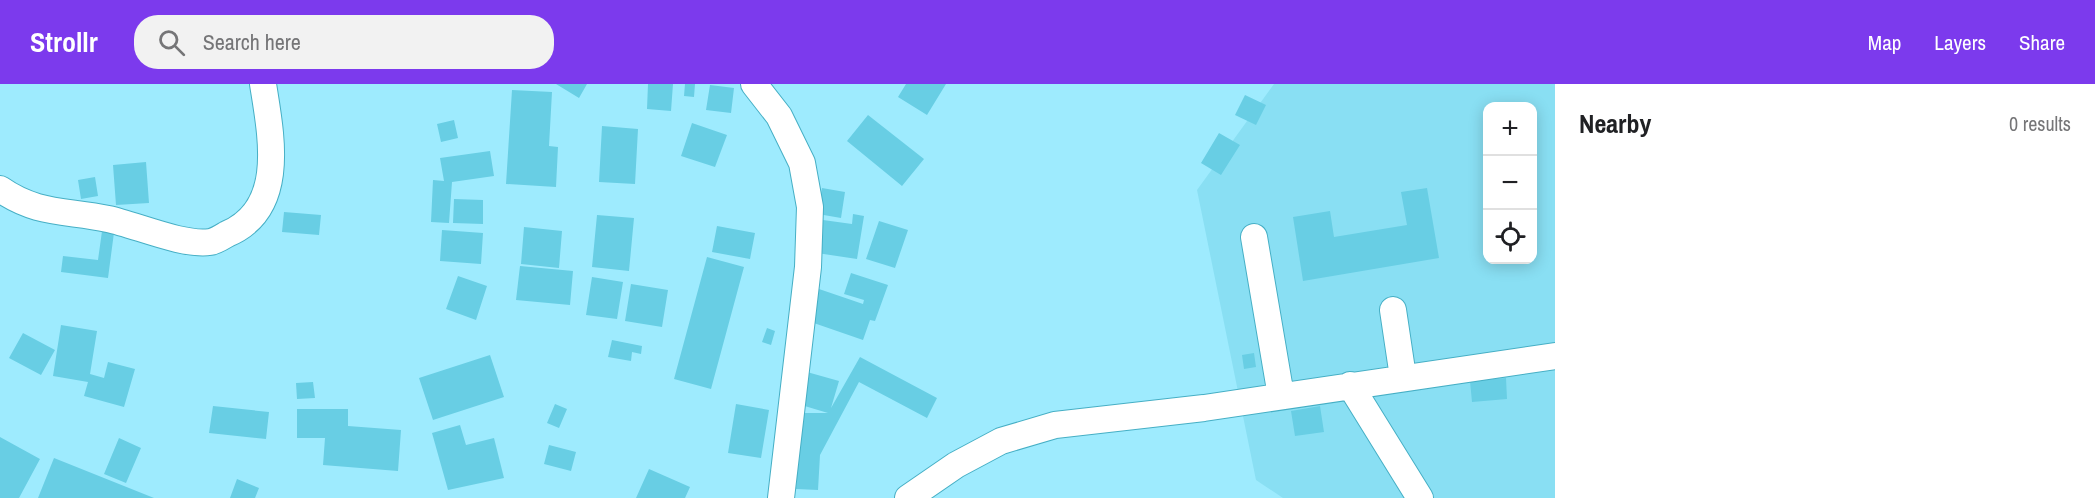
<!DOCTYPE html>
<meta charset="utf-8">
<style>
body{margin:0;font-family:"Archivo Narrow",sans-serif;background:#f2f2f2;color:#202124}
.controls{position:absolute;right:18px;top:18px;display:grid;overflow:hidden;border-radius:12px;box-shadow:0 3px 15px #0003}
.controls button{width:54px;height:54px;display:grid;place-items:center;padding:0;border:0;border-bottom:2px solid #e0e0e0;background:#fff;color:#202124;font:30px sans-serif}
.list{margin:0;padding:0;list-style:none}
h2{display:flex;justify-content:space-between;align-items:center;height:78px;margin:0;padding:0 24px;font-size:26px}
h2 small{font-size:20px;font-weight:400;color:#757577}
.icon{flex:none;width:33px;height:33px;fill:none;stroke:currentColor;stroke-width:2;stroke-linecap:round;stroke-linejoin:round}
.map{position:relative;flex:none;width:1555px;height:414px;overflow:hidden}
header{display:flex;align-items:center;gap:36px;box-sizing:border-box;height:84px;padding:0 30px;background:#7c3aed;color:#fff}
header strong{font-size:28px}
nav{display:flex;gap:33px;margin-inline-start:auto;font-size:21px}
.search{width:420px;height:54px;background:#f2f2f2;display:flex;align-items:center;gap:15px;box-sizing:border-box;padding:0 21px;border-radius:24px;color:#757577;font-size:22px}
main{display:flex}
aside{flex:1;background:#fff}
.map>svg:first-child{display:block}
.built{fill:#89dff3;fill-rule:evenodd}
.building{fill:#68cee4}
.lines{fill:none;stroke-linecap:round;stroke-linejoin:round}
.minor-casing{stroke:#46afc5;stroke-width:28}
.minor{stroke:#fff;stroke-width:26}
</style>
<header>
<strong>Strollr</strong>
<div class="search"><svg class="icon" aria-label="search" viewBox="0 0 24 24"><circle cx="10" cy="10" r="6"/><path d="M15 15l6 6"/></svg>Search here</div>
<nav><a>Map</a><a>Layers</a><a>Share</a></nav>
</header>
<main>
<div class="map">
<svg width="1555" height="414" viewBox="0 0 1555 414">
<rect width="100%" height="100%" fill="#9eebfe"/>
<path class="built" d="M1274,0H1555V414H1283L1256,396L1197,106ZM1488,22H1532V176H1488Z"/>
<path class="building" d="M556,0H587L579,14Z
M648,0H673L671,27L647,25Z
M685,0H695L694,13L684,12Z
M906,0H946L927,31L898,13Z
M710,1L734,4L731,29L706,26Z
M512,6L552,8L549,62L558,63L556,103L506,100Z
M1245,11L1266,21L1256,41L1235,31Z
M868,31L924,75L902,102L847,57Z
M454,36L458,54L441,58L437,40Z
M692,39L727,51L715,83L681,72Z
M602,42L638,45L635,100L599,98Z
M1219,49L1240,61L1221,91L1201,79Z
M490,67L494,92L452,98L449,139L431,138L433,96L444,97L440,74Z
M146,78L149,119L116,121L113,81Z
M95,93L98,112L81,115L78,96Z
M822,104L845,108L841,134L818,130Z
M1427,104L1439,174L1303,197L1293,133L1330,127L1334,153L1407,141L1401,108Z
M454,115L483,116V140L453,139Z
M284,128L321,131L319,151L282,148Z
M853,130L864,132L857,175L817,169L823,136L852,140Z
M597,131L634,134L629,187L592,183Z
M879,137L908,146L895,184L866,175Z
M103,140L115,141L108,194L61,188L63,172L98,176Z
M717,142L755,149L750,175L712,168Z
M524,143L562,147L559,184L521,180Z
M442,146L483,149L481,180L440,177Z
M707,173L744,183L711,305L674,295Z
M520,182L573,187L570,221L516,216Z
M851,189L888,201L875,237L870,236L863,256L808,237L819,205L863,220L864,216L844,210Z
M458,192L487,202L476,236L446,225Z
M592,193L623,198L617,235L586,231Z
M631,200L668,206L662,243L625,237Z
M61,241L97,247L90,290L104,294L108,278L135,285L124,323L84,312L88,298L53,292Z
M767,244L775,247L771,261L762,258Z
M23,249L55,266L41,291L9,274Z
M612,256L642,262L641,270L632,268L631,277L608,273Z
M1254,269L1256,283L1244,285L1242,271Z
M490,271L504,313L433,336L419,294Z
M860,273L937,314L927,334L859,298L820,371L818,406L796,405L801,329H828L798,320L807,288L839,297L831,324Z
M1506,294L1507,315L1472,318L1470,297Z
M313,298L315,314L297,315L296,299Z
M555,320L567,325L559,344L547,339Z
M736,320L769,326L761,374L728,369Z
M213,322L269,328L266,355L209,349Z
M1320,322L1324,348L1295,352L1291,327Z
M297,325H348V342L401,346L398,387L323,381L325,354H297Z
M460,341L466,361L494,354L504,394L448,406L432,349Z
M0,353L40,375L19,414H0Z
M119,354L141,364L126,399L104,390Z
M549,361L576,368L571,387L544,380Z
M54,374L154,414H38Z
M649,385L690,403L685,414H636Z
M237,395L259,404L255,414H230Z"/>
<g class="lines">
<defs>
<path id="minor" d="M754,0L779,32L802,79L810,123L808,183L781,414
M0,105C37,131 67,126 108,135C136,141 183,162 210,158C216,157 222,153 227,150C287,125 271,51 263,0
M1254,153L1281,312
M1393,226L1403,293
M1350,301L1420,414
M908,414L956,381L1001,357L1055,341L1204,324L1555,272"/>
</defs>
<use href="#minor" class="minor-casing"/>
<use href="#minor" class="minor"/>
</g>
</svg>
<div class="controls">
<button>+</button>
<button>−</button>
<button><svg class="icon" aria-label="locate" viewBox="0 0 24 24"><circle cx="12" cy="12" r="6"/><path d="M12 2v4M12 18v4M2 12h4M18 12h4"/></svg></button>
</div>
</div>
<aside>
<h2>Nearby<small>0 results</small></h2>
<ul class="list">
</ul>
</aside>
</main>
